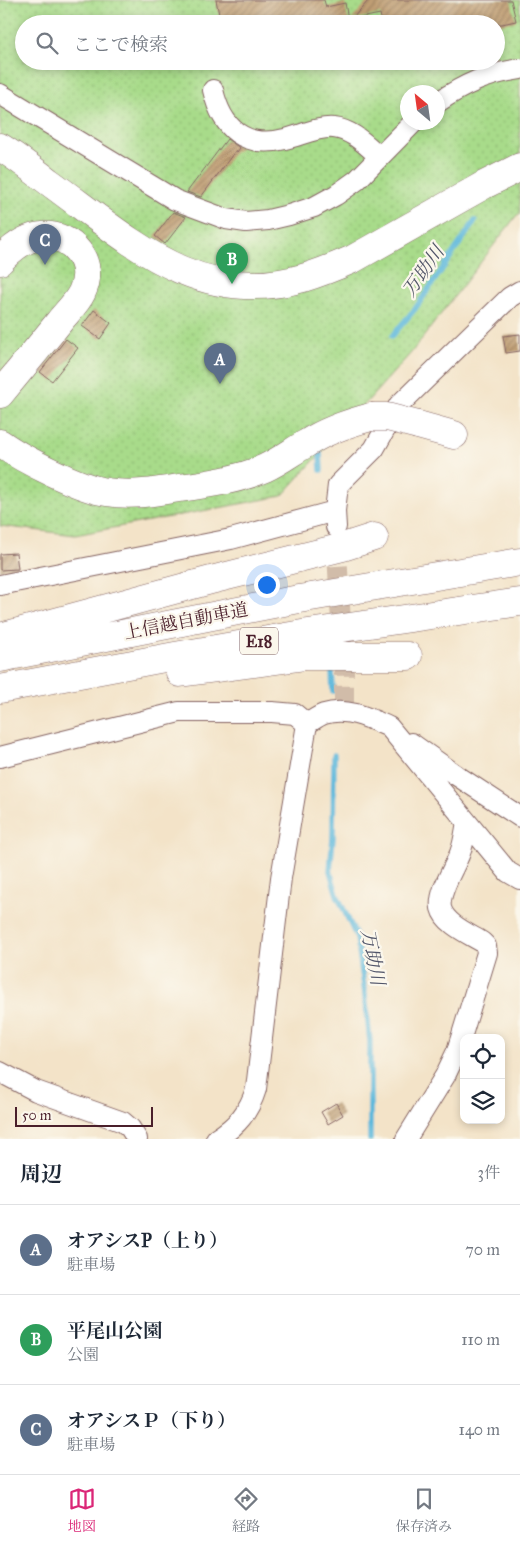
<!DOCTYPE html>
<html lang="ja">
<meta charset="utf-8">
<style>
body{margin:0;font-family:"IM FELL Great Primer","Noto Serif JP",serif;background:#f2f2f3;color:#1f2937}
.controls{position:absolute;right:15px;bottom:15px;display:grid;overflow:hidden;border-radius:10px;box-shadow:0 2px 8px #0003}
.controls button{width:45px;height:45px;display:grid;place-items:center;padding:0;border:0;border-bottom:1px solid #e0e1e3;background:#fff;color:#1f2937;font:25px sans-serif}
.compass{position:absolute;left:400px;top:85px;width:45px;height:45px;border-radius:50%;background:#fff;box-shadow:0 2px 8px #0003;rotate:331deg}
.scale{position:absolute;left:15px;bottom:12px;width:138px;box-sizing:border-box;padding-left:5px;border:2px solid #4a1f2b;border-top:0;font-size:14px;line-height:18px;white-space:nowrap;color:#4a1f2b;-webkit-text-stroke:4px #fbf7ec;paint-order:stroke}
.you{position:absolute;left:266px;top:584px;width:18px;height:18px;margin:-12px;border:4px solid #fff;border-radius:50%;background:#1a73e8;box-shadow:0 0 0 8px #1a73e833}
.badge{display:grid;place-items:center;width:32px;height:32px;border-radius:50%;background:#db2777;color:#fff;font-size:16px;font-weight:700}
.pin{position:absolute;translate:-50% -41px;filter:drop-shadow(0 1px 2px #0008)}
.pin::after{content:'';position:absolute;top:26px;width:18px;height:15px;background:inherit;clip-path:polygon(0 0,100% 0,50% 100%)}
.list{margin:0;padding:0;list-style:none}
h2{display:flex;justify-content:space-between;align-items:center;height:65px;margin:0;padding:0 20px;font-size:21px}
h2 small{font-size:16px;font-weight:400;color:#747a83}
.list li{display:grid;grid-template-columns:32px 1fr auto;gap:15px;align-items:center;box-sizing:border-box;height:90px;padding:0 20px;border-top:1px solid #e0e1e3}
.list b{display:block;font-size:19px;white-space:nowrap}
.list p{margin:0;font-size:16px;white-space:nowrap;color:#747a83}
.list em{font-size:16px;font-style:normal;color:#747a83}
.icon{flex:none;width:28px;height:28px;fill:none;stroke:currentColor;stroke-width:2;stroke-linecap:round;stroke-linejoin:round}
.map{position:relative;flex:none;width:520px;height:1139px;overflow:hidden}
.search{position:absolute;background:#fff;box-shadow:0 2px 8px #0003;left:15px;right:15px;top:15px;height:55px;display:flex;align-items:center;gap:12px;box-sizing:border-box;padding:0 18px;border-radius:28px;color:#747a83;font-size:19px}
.sheet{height:335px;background:#fff}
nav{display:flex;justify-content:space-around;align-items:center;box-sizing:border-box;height:70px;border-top:1px solid #e0e1e3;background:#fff;font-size:14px;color:#747a83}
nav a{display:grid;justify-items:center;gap:2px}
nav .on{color:#db2777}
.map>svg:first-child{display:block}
.grass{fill:url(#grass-dots);stroke:#797d5a;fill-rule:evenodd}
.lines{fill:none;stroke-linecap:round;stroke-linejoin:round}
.stream{stroke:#5db8db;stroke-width:5.5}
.building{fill:url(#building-hatch)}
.minor-tunnel{stroke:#d1bca9;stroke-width:20;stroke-dasharray:20 10;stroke-linecap:butt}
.minor-casing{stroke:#856462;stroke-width:22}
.motorway-casing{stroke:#856462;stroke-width:29}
.minor{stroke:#fff;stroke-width:20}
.motorway{stroke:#fff;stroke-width:28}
.motorway-bridge-casing{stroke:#856462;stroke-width:29;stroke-linecap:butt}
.motorway-bridge{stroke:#fff;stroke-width:28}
.labels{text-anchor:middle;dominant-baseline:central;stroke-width:4.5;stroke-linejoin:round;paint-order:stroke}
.shield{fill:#fbf7ec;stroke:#7f6065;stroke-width:1}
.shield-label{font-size:16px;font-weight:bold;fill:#4a1f2b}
.street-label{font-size:18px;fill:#4a1f2b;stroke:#fbf7ec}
.water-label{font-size:19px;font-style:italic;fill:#515569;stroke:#fbf7ec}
</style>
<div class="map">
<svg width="520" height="1139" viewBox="0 0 520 1139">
<defs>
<pattern id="grass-dots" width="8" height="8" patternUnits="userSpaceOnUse" patternTransform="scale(1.25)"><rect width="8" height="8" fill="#a8db8a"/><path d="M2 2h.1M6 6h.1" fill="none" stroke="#92bc77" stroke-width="1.8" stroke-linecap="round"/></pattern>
<pattern id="building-hatch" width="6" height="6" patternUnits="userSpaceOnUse" patternTransform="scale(1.25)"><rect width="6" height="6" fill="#c09f75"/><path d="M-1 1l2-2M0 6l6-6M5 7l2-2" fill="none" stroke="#9e8160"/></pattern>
</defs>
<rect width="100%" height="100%" fill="#fbf7ec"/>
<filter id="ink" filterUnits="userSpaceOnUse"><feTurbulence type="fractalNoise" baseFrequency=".02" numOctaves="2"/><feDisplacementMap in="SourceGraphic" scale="10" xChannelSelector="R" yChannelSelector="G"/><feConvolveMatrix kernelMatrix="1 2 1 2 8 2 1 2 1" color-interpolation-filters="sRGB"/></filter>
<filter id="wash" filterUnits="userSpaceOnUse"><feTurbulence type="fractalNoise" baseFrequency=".0096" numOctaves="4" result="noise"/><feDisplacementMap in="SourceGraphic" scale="20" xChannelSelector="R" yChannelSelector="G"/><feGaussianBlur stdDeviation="1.12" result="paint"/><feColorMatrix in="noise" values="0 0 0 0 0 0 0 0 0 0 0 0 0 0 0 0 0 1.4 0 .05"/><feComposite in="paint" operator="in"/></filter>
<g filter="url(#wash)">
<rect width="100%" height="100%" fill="#f3e3c8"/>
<path class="grass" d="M0,0H520V215H517L411,353L282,496L75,535L0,526ZM24,24H496V61H24ZM408,92H438V122H408Z"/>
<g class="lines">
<path class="stream" d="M392,336L415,309L475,221
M320,453L321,470
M332,671L333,691
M334,755L333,838L330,871L337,895L357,938L364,986L370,1041V1139"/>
</g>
<g id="blocks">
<path class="building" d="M216,0H324L326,7L345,3L349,24H221Z
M369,0H511L516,21L502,24H466L464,17L444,21V17L409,24H393V21L382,23L380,14L351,20Z
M227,139L240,148L237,152L236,150L201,197L187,192Z
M173,212L186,217L165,244L155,236Z
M94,310L111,323L100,339L82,326Z
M520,334V351L506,353L503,336Z
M66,339L78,348L52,381L40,372Z
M16,553L18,569L0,570V554Z
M336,1103L343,1115L328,1124L321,1112Z"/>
</g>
</g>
<g filter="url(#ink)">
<use href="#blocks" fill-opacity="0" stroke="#856462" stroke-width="1"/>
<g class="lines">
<path class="minor-tunnel" d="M336,536L344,673V711"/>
<defs>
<path id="minor" d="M213,90C222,129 245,149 285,139C299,136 320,126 334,128C352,130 365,144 379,156
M0,94L175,200L226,219L246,222L268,220L289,215L314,207L336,195L357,180L414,122
M438,102C465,84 487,74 520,69
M336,527L335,511L338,485L374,449L399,405L510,297L520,291
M0,585L231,539L335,511
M411,743L456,775L520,817
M0,757L179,712H272L295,714L307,724
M0,1072L36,1091L123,1122L130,1128L137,1139
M216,1139C237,1126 249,1112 256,1089L281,878L307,724C312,721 318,716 324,714C347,707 369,718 389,727L508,872L520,879
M406,1139L445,1076L457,1051L487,953L486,946L482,942C469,934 445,924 441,908C438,892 455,867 460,853C464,843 465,832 467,822"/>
<path id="motorway" d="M0,147C17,157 33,170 49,182C128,239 197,308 303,278C320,273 337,266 353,259L484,185L520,167
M0,261C11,249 25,237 42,236C72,233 96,263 82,292C77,303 66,313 59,322C40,346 20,370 0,394
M418,425L454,435
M0,443C22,459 81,489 107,492C131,496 156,492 179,488C208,484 238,480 265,468C280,461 293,451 307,443C327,430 348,423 371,417
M0,637L211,580L343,547L374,537
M0,658L299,599L520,562
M180,673L306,656H408
M0,689L175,656L308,633L520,602"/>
</defs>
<use href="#minor" class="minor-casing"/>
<use href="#motorway" class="motorway-casing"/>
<use href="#minor" class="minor"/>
<use href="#motorway" class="motorway"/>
<defs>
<path id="motorway-bridge" d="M371,417H387L418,425"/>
</defs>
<use href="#motorway-bridge" class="motorway-bridge-casing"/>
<use href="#motorway-bridge" class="motorway-bridge"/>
</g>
</g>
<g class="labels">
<rect class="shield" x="240" y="627.5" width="38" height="27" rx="4"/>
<g class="shield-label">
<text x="259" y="641">E18</text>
</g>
<g class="street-label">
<text transform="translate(186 621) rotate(-11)">上信越自動車道</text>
</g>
<g class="water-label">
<text transform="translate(423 271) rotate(-55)">万助川</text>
<text transform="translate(373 957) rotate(79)">万助川</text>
</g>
</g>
</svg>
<div class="controls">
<button><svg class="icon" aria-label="locate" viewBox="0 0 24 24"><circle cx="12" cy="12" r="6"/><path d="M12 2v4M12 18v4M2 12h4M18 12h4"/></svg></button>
<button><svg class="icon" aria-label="layers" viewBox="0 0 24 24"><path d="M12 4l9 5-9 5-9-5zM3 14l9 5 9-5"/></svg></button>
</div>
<svg class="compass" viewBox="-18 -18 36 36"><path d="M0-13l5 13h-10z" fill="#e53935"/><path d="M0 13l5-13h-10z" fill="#747a83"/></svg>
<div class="scale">50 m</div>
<div class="you"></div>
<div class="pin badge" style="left:220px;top:384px;background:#5c6f8a">A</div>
<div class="pin badge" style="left:232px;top:284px;background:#2e9e5b">B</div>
<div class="pin badge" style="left:45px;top:265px;background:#5c6f8a">C</div>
<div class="search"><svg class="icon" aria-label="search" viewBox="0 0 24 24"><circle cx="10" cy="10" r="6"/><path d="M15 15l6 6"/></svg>ここで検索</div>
</div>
<section class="sheet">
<h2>周辺<small>3件</small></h2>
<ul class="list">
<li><span class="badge" style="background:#5c6f8a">A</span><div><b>オアシスP（上り）</b><p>駐車場</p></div><em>70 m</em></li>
<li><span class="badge" style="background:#2e9e5b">B</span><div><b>平尾山公園</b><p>公園</p></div><em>110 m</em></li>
<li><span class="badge" style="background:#5c6f8a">C</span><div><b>オアシスＰ（下り）</b><p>駐車場</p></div><em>140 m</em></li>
</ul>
</section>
<nav>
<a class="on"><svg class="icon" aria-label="map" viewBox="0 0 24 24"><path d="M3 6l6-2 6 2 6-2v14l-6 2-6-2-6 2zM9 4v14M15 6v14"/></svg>地図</a>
<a><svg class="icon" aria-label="directions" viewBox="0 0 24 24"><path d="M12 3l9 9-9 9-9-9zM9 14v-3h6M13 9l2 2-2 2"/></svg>経路</a>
<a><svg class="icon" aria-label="saved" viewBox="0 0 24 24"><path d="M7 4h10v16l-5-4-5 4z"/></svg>保存済み</a>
</nav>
